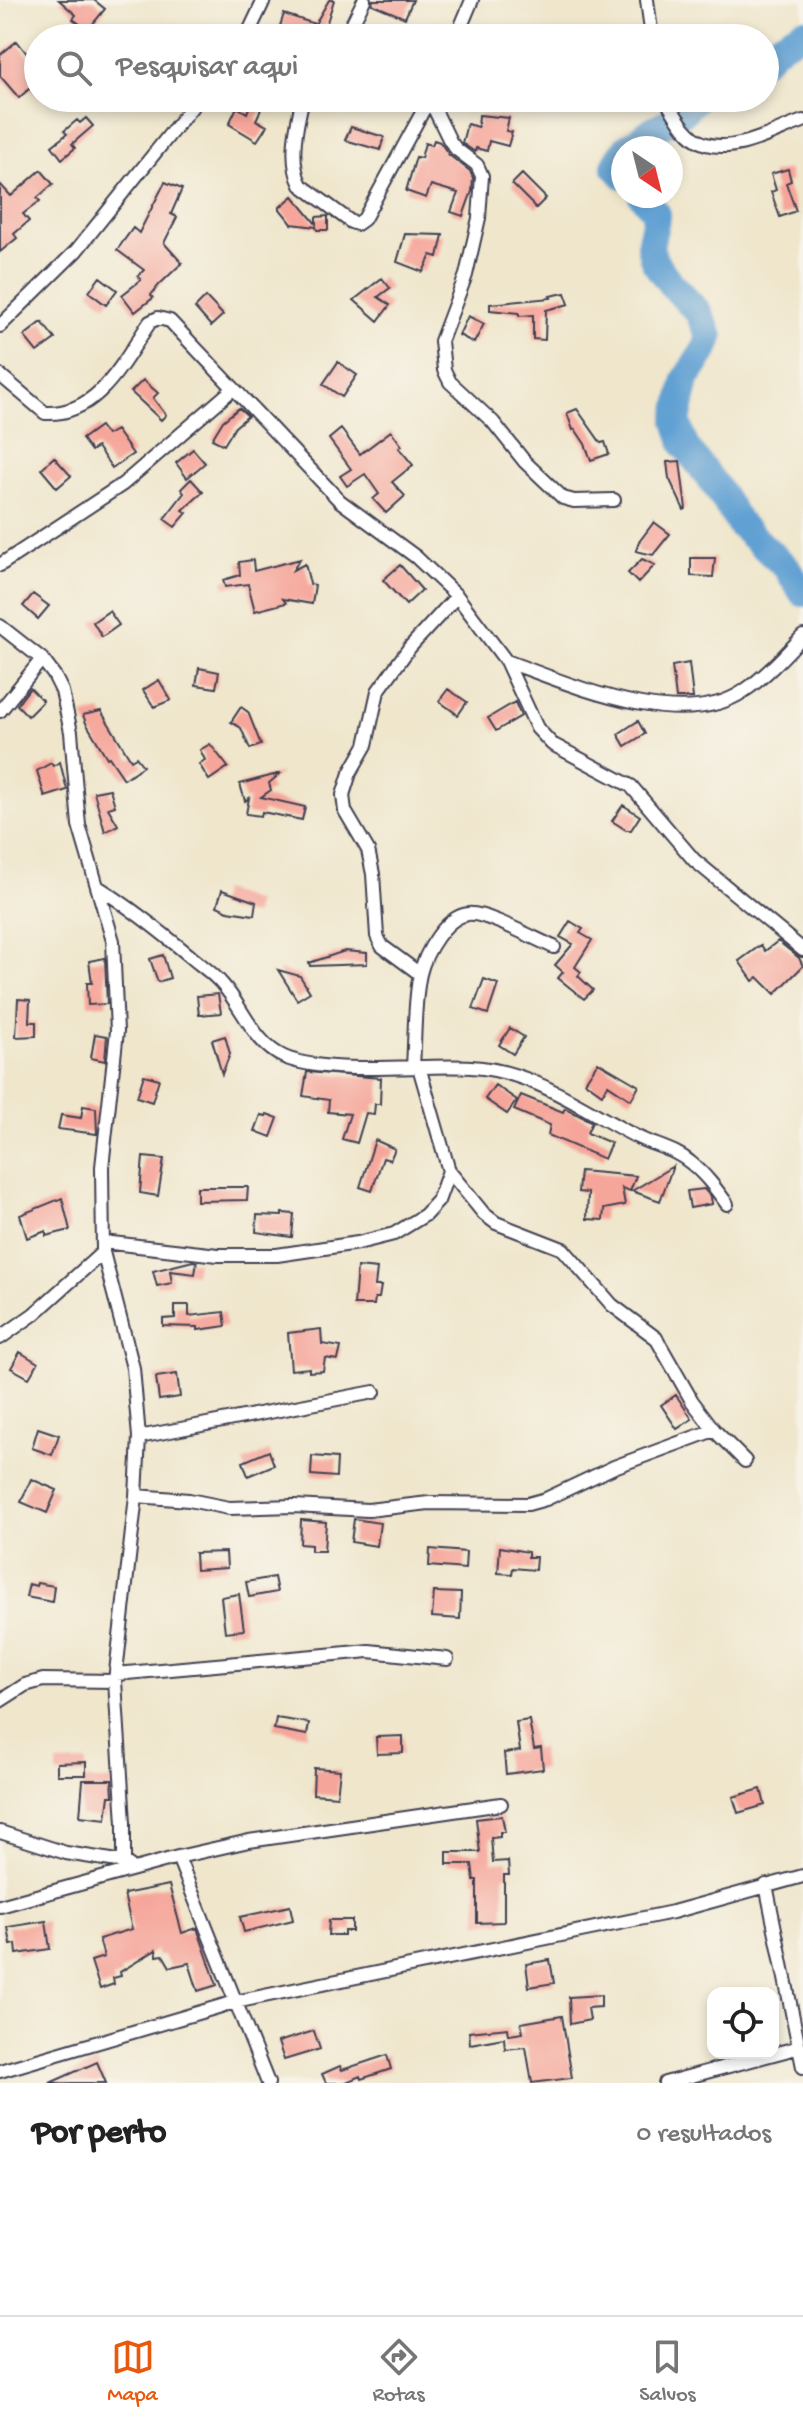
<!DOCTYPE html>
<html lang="pt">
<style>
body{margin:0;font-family:"Gochi Hand",sans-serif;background:#f2f2f2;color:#222}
.controls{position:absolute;right:24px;bottom:24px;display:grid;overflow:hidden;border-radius:16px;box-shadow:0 4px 12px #0003}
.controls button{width:72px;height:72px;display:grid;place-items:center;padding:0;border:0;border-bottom:2px solid #e0e0e0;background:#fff;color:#222;font:40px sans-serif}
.compass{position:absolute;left:611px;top:136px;width:72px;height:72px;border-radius:50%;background:#fff;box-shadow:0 4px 12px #0003;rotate:145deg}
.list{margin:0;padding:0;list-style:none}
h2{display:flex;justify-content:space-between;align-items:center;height:104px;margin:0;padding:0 32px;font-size:34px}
h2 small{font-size:26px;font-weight:400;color:#767676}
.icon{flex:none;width:44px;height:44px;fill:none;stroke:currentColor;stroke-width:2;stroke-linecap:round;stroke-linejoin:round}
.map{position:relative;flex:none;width:803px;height:2083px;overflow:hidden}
.search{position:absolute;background:#fff;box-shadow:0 4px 12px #0003;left:24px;right:24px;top:24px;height:88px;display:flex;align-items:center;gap:20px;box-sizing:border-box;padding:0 28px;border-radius:44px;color:#767676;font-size:30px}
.sheet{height:232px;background:#fff}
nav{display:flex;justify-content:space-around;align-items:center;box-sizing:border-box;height:112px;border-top:2px solid #e0e0e0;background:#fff;font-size:22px;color:#767676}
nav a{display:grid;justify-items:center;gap:4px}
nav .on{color:#ea580c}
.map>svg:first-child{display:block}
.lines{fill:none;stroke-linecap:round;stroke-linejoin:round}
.river{stroke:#60a0d3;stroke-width:28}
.building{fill:#f6a59a}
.street-casing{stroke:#413f51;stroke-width:16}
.street{stroke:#fff;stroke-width:12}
</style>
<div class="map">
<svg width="803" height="2083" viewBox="0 0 803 2083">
<rect width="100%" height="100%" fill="#f7f3e8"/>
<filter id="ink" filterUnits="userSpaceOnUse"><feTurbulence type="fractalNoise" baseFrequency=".0125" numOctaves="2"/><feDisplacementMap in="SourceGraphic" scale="16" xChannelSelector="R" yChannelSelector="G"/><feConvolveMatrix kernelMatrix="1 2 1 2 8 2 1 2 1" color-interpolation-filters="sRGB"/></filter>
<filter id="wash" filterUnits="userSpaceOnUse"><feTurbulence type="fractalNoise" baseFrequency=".006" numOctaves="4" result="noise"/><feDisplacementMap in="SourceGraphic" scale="32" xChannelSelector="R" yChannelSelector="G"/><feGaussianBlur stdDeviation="1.8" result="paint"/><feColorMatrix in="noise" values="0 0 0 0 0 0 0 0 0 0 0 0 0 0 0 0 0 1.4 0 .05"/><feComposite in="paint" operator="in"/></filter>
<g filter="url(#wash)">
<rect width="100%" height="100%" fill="#efe6cc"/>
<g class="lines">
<path class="river" d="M765,59L777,47L803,32
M683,112L697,98
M627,148L654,129L671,121
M623,152L615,166L623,175
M642,196L657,214L650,246L654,261L670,283L698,312L710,337L706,348L686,379L677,421L685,446L715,485L741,526L786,567L803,593"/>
</g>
<g id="blocks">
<path class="building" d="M59,0H94L105,9L88,30L73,19L76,15Z
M329,0H334L322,38H311L280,26L284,14L315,24Z
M373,0H413L405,18L372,4Z
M17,41L32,60L38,55V96L30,88L19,98L0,76V55Z
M253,98H266L256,120L267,126L257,141L229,124L237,107L247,113Z
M479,115L509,118L506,131L512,132L508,146L489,141L487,151L476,148L475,152L462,143L467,124L478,127Z
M86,118L93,126L72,144L75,148L62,159L52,146L67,134L64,131L77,120L80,123Z
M351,127L384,137L380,150L345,140Z
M434,140L440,142L449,155L470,171L473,178L472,191L463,216L451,212L458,193L431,185L426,198L406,191L416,157L421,158L425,143L432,145Z
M788,169L791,181L786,183L796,211L780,217L771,192L776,190L771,174Z
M41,170L53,184L37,198L40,201L23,214L29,221L14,234L17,238L0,252V184L11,196Z
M522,174L546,198L536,208L512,184Z
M165,182L182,189L171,214L177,217L164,243L182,263L159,285L151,295L153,298L135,312L122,295L141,280L138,276L144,270L117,250L133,228L139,233Z
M293,196L316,224V217L328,216V230H317L316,227L292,224L279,208Z
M405,234L443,235L438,257L431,255L423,272L397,262Z
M100,277L117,290L106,305L89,292Z
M382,278L390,288L378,297L390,305L378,321L354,300Z
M565,293L569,304L546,310L545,340L533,339V315L519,316V313L490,310V304L551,298L550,296Z
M206,297L223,315L211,326L195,308Z
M468,316L484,324L474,343L459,335Z
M42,322L55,339L37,352L24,336Z
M338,362L357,375L342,397L323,384Z
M143,380L158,393L153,398L166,415L161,420L131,392Z
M239,408L248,416L235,427L224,445L212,439L223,421Z
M577,409L601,443L605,442L609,454L591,460L585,444L575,429L573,430L567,413Z
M100,426L107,435L116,430L133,454L112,468L97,447L91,451L82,439Z
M341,429L360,454L391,431L402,446L399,448L413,465L392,482L405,496L386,513L373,499L379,494L365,474L347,486L340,476L351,469L329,439Z
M193,449L205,463L187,478L176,463Z
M54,457L71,476L57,488L41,469Z
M680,461L686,509L684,510L669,478L667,462Z
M191,479L203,492L183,510L187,513L175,527L164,519L184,493L181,489Z
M654,522L670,534L653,555L636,551L639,542Z
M691,558H715L713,577L691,576Z
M300,559L293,570L305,564L310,584L315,585L312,604L283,599L286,603L255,611L248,584L225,587L223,580L240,575L239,562L253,560L254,571Z
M642,559L655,565L638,583L628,573Z
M400,565L422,590L406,605L383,580Z
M33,594L49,606L38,619L23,606Z
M109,611L119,625L102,637L93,622Z
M689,663L693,698H676L672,666Z
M199,668L219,672L216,688L196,685Z
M159,680L171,700L154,707L143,690Z
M30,688L43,701L28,716L17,705Z
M448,689L467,702L458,715L439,701Z
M515,702L521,716L496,731L488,718Z
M241,707L248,712L261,745L250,749L241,728L231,722Z
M101,711L131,760L136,757L143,766L124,779L109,757L107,758L86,723L83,715Z
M638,721L645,734L625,746L618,734Z
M210,744L228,767L209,780L199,764L205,760L200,750Z
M60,762L67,790L45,797L37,771L51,763L53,766Z
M281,773L269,783L271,790L261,797L305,807L302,820L262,812L261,816L246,814L249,798L245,801L240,784Z
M110,789L115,806L108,808L118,825L105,832L94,792Z
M623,805L640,816L631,830H626L612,821Z
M222,890L256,902L254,915L228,911L217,906Z
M570,921L583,929L580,933L592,940L575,967L581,972L578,976L593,990L584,999L558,978L563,972L555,965L573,944L560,937Z
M778,941L799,958L803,966L775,994L758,977L753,981L739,961L761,945L765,951Z
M345,951L367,953V964L310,966L309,963Z
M163,955L170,978L158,982L150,959Z
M105,958L107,1004L88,1005L87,983H92L89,961Z
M278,970L300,976L310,992L297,1000Z
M484,979L498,984L488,1014L473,1009Z
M218,994L221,1013L199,1015L197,996Z
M18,999L30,1000L29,1022H36V1036L16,1037Z
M510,1028L524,1037L513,1054L499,1045Z
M95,1034L107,1036L105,1061L91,1058Z
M225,1036L230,1054L222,1074L212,1040Z
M598,1062L639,1086L631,1100L608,1085L602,1094L585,1082Z
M307,1072L381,1078L380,1104H375L374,1114L366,1113L357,1143L342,1139L350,1114L328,1112L329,1100L303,1096Z
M144,1075L159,1079L152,1102L137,1097Z
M495,1085L517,1100L507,1114L485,1099Z
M521,1095L563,1112L565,1108L592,1122L587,1133L611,1143L604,1159L548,1135L550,1125L514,1110Z
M83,1106L96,1108L97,1134L58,1129L61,1115L81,1118Z
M267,1114L278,1118L271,1137L255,1131L261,1115L266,1116Z
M375,1140L395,1149L390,1160L383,1158L372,1191L360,1187Z
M143,1157L164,1159L158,1196L140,1193Z
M673,1166L660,1201L632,1191L655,1177Z
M580,1171L636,1176L630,1191L622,1188L625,1205L604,1209L603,1220L587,1219L588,1193L578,1192Z
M197,1187H248L247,1200L197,1201Z
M704,1189L711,1197L712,1204L690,1208L687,1191Z
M62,1198L70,1230L46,1236V1231L27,1238L20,1215Z
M282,1213L294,1214L292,1237L256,1232L257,1215L282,1216Z
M193,1261L197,1262L195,1274L170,1271L172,1283L157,1286L153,1271Z
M357,1267L377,1269L375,1286H381L379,1298H375L374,1305H354Z
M175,1305H189V1316L224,1312L226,1326L198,1330V1327L163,1326V1319L175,1318Z
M321,1329L322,1344L341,1347L338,1360L325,1358L323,1371L309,1372V1368L291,1370L288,1333Z
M20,1352L38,1363L29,1378L11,1368Z
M177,1374L180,1397L159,1400L156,1377Z
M676,1395L692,1419L677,1429L661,1405Z
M38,1428L59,1435L52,1455L32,1448Z
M269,1451L274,1465L248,1476L243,1462Z
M312,1456L337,1458L336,1477L311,1475Z
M31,1479L57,1490L47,1513L21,1502Z
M354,1519L380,1523L377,1546L351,1542Z
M301,1520L326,1522L324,1551H311V1545L300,1544Z
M500,1547L528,1552V1557H536L535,1570L513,1568L512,1574L498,1573Z
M430,1549L466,1552L465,1569L429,1566Z
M226,1552L227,1568L196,1570L195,1553Z
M274,1577L277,1592L249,1597L246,1582Z
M37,1583L54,1586L52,1602L26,1597L29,1584L36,1586Z
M434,1592L461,1593L460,1619L432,1617Z
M239,1594L244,1630L225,1632L221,1597Z
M276,1718L309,1723L307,1735L274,1729Z
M529,1720L534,1749L541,1748L543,1769L506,1774L504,1753L520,1751L516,1722Z
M403,1736V1753L377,1754L376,1737Z
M86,1762V1775H57V1763Z
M314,1768L340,1770L337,1796L313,1794Z
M83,1780H112L113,1796H109L106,1819L80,1816Z
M761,1789L765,1805L738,1813L733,1797Z
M502,1816L505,1832H500V1837L491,1838L493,1862L508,1861L509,1875H504V1922L477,1923V1880H474L472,1864H447V1852H480L476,1819Z
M169,1885L182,1933L197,1928L217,1985L198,1991L189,1963L170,1967L163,1955L157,1956L156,1950L120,1972L121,1976L113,1978L114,1984L100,1989L91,1961L104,1957L99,1939L132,1929L124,1894Z
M290,1906L293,1920L244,1932L240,1917Z
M329,1920H352V1931H344V1935H328Z
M46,1921L50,1949L17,1954L16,1944L11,1945L8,1927Z
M550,1960L554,1983L529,1987L526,1964Z
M601,1995V2007L588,2008L590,2020L570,2024L569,1997Z
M562,2016L572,2078L532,2083L526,2047L505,2049L504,2038L470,2044L469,2032L508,2028L509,2035L523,2033L521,2023Z
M314,2031L320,2049L284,2060L278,2042Z
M387,2055L391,2069L361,2079L360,2076L344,2083H326L322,2074L340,2066L342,2070Z
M97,2062L106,2083H50Z"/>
</g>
</g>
<g filter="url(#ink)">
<use href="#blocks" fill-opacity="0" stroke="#413f51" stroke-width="2"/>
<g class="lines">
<defs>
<path id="street" d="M647,0L652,38
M246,38L264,0
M345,38L364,0
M456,38L472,0
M303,98C297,123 288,160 301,185L351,222L357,224L364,219L430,98
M429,98L450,141L456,149L477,165L482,176L479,218L466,275L441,341L444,370L450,382L493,422L525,462L563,498L574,501L614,500
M665,98C674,113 687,139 706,144C738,153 774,131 803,121
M0,326L76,251L199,98
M0,375L45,413C99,416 124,360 150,322L158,318L170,321L340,501L416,557L457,596L506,661L537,728L552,744L631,786L694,860L803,950
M0,565L123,484L233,389
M0,626L42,659L54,675L62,691L71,732L79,825L113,941L117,1031L102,1167L103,1252L133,1368L139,1437L136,1496L115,1681L124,1823V1862
M506,661C570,684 681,734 744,691C766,676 785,655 803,636
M0,711L42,659
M98,887C131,908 160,931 190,956C200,965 213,973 222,984C243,1007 254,1044 284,1057C330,1076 419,1064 471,1067C532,1070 584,1110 637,1137C655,1146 675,1149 691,1163C705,1174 716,1189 727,1204
M420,974L382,946L377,936L373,874L368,850L345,811L343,795L350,773L366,745L378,691L410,647L457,596
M413,1066C415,1039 414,1000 420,974C425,953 445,917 468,914C484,911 537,940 554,947
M419,1067L449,1171L484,1214L496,1223L563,1249L612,1305L656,1338L692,1401L714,1430L745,1461
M103,1242L218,1255H277L358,1243L394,1234L425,1215L438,1201L449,1171
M0,1338L34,1314L103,1252
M139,1437L374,1392
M136,1496L189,1500L229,1508L294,1506L368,1510L429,1503L528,1504L546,1499L614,1467L714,1430
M116,1674L369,1651L447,1659
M0,1701L25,1685L43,1680L115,1681
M0,1832L66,1853L124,1862L130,1866
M178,1857L249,1841L501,1804
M766,1885L803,2067
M0,1906L178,1857L268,2083
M0,2071L235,2002L673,1912L803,1876
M665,2083L800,2047"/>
</defs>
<use href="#street" class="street-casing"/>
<use href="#street" class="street"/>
</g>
</g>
</svg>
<div class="controls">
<button><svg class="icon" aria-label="locate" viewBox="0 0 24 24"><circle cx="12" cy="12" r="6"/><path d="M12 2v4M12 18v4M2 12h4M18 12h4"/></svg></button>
</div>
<svg class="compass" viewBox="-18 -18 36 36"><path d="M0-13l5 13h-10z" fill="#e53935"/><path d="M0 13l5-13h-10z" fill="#767676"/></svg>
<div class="search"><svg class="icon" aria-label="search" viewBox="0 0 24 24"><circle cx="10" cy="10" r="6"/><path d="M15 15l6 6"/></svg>Pesquisar aqui</div>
</div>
<section class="sheet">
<h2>Por perto<small>0 resultados</small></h2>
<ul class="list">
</ul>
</section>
<nav>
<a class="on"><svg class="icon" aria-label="map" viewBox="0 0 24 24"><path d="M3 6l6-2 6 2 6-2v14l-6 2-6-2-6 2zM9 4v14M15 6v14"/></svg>Mapa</a>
<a><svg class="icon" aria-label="directions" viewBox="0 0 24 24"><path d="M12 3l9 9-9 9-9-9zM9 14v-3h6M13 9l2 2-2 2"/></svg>Rotas</a>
<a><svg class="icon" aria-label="saved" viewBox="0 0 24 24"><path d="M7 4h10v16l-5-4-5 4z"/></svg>Salvos</a>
</nav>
